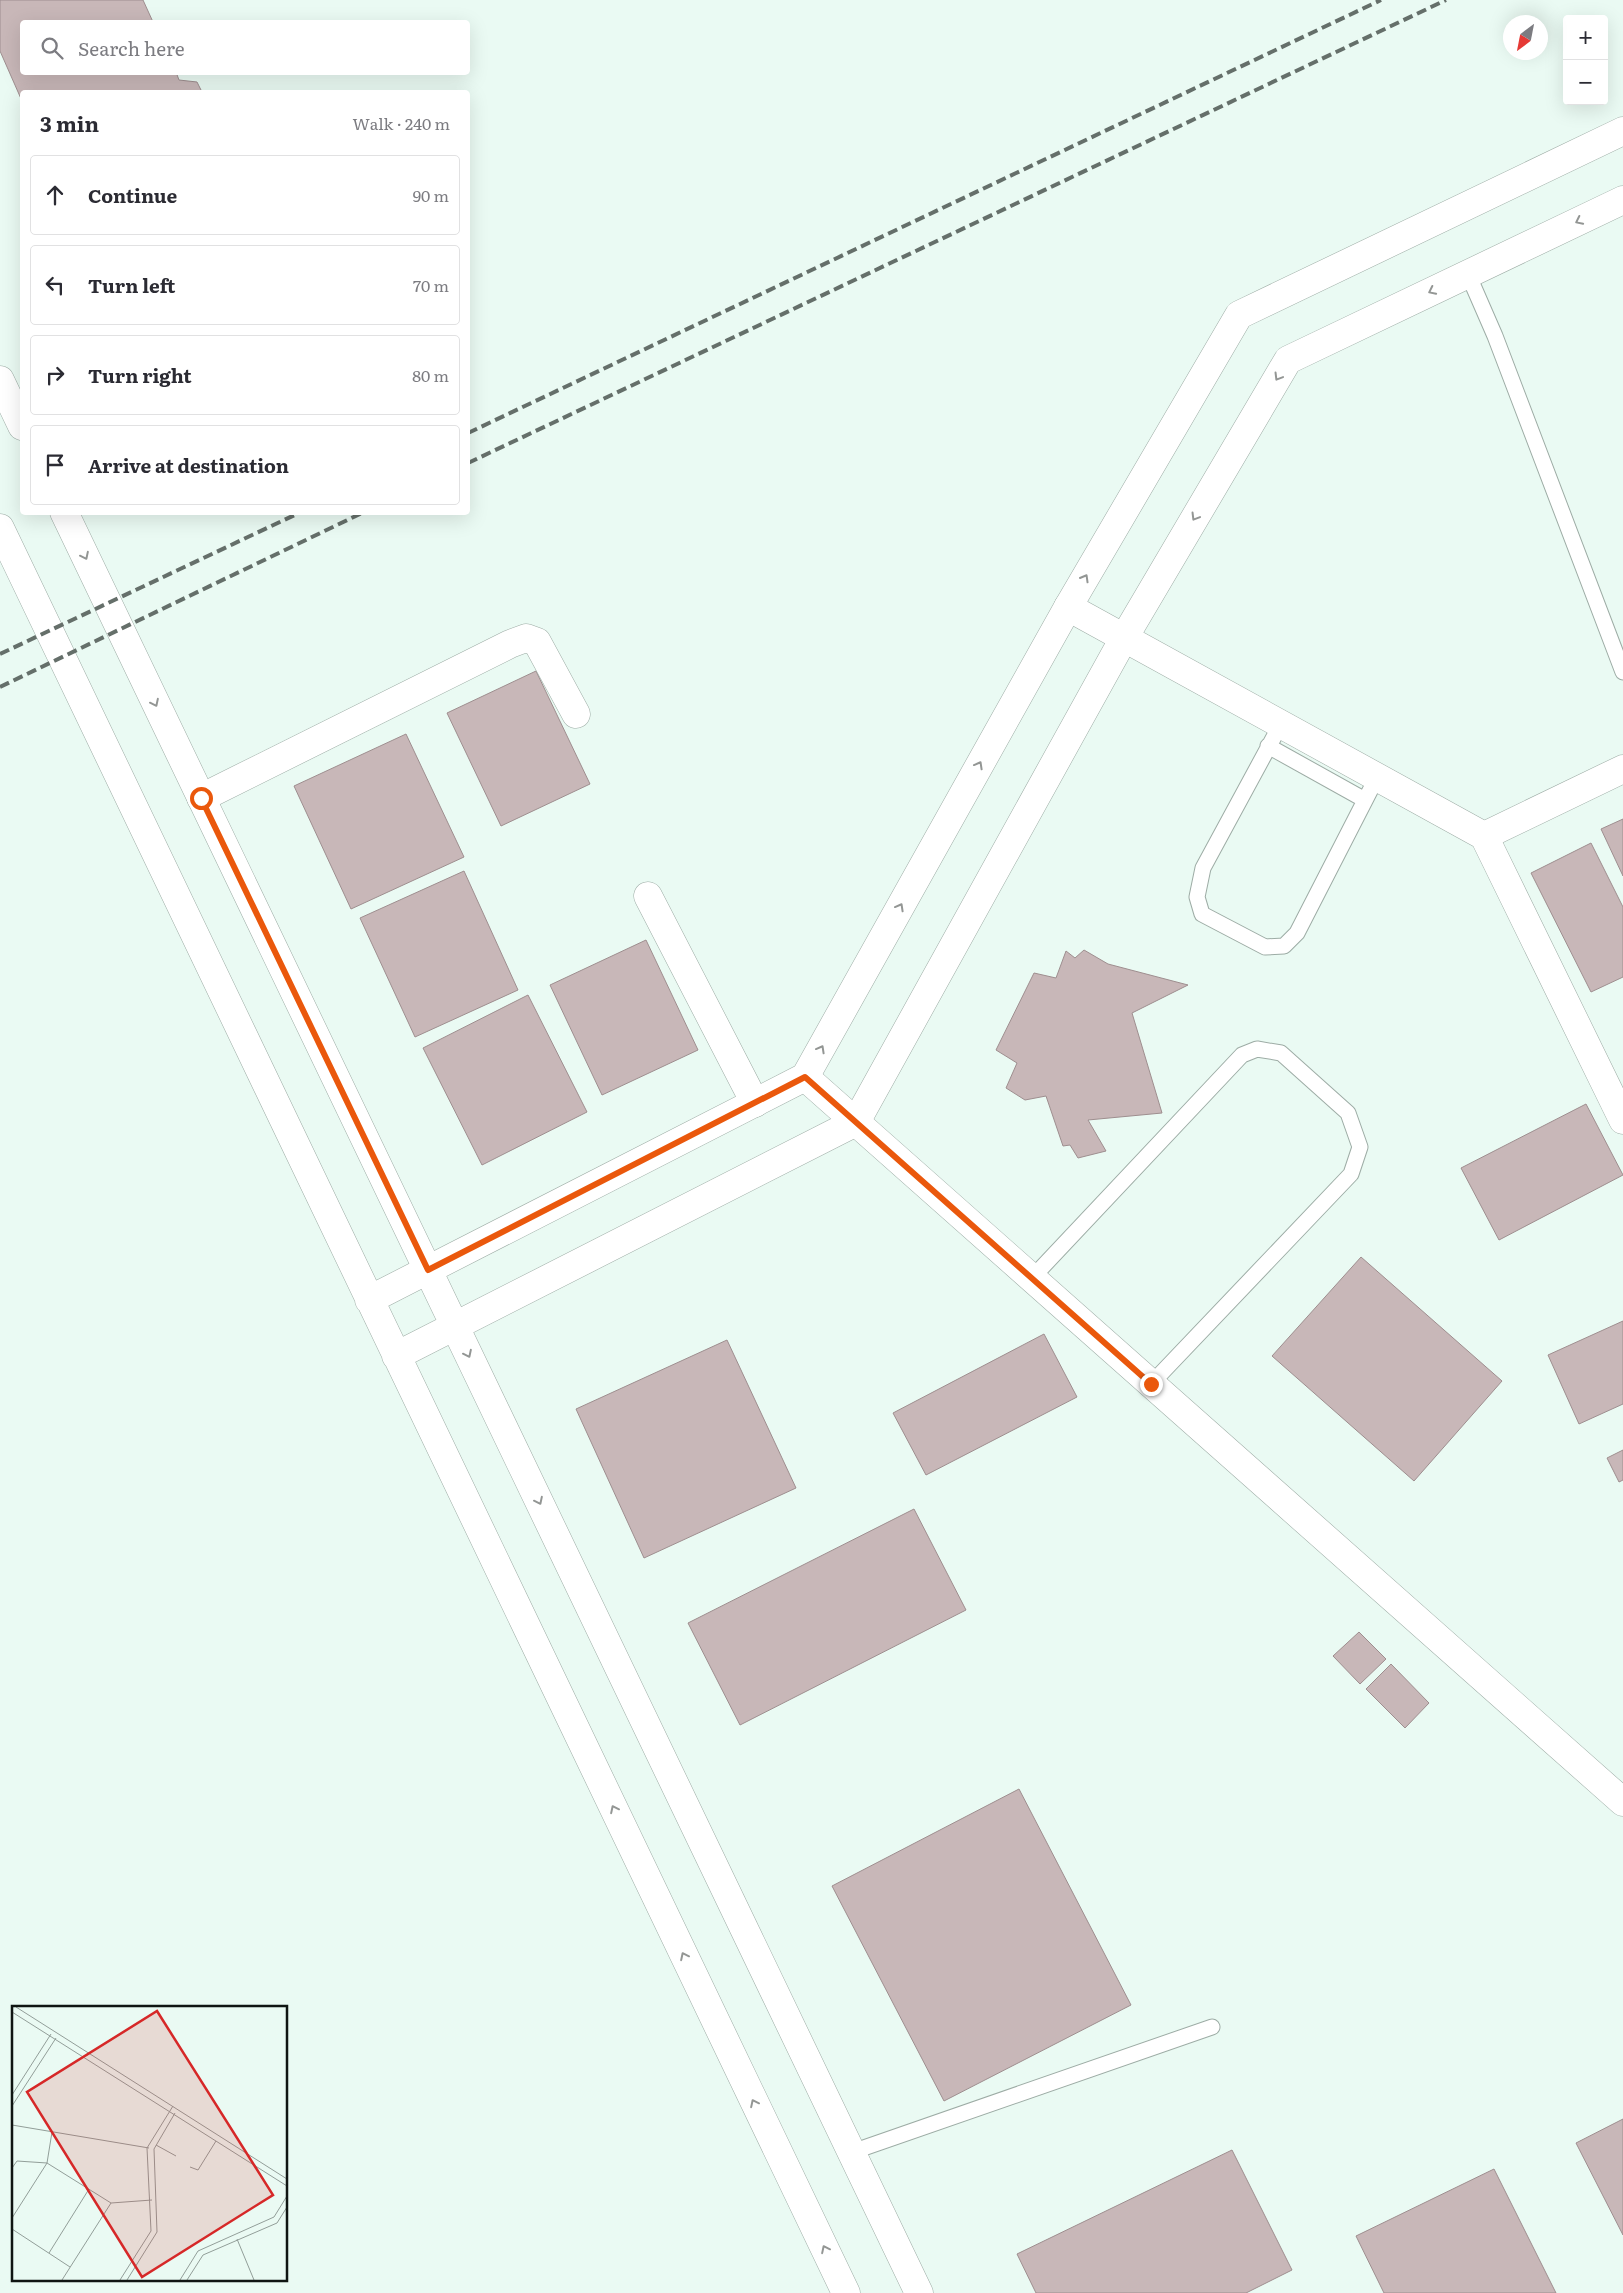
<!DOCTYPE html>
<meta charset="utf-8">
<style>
body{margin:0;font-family:Literata,serif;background:#f7f7f7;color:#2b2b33}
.controls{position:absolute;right:15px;top:15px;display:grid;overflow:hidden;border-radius:5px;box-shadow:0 5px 20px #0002}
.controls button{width:45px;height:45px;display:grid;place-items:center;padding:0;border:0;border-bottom:1px solid #e1e1e2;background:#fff;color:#2b2b33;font:25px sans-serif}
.compass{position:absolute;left:1503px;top:15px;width:45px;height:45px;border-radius:50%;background:#fff;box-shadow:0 5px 20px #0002;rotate:212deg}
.stop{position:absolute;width:15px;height:15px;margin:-11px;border:4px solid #ea580c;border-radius:50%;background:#fff}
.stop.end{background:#ea580c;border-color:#fff;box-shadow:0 1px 5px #0008}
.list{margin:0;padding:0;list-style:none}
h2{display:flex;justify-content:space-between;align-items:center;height:65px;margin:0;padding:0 20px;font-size:21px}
h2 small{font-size:16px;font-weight:400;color:#7c7c81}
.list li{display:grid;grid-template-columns:32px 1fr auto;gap:15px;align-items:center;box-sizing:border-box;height:80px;margin:0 10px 10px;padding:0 10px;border:1px solid #e1e1e2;border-radius:5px}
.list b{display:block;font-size:19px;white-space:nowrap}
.list em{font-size:16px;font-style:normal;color:#7c7c81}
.icon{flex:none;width:28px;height:28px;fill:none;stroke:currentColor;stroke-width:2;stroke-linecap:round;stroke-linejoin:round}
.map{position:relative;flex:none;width:1623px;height:2293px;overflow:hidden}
.search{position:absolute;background:#fff;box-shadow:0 5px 20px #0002;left:20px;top:20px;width:450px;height:55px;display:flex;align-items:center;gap:12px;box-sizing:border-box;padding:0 18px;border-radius:5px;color:#7c7c81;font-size:19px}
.panel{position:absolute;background:#fff;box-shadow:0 5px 20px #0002;left:20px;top:90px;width:450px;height:425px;border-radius:5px}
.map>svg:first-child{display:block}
.building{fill:#c8b7b8;stroke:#9e8e8f}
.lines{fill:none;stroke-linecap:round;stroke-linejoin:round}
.service-casing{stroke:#9daca5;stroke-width:17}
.minor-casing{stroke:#9daca5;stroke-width:29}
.tertiary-casing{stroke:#9daca5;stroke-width:29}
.service{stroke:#fff;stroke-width:15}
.minor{stroke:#fff;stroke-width:28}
.tertiary{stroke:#fff;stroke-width:28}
.rail{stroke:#656f6a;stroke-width:4;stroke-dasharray:10 5;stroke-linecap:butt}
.oneway{stroke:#939694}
.route{stroke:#ea580c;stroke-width:6}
.inset-road{fill:none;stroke:#929e99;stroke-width:1}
.view{fill:#d62828;fill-opacity:0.15;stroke:#d62828;stroke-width:2.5}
.inset-edge{fill:none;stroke:#0f1512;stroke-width:2.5}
</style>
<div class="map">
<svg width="1623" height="2293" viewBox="0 0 1623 2293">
<rect width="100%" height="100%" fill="#eafaf3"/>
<path class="building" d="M0,0H143L153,22H22V72H176L179,80L197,82L202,92H22V101L0,51Z
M536,671L590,784L501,826L447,713Z
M406,734L464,857L351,909L294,786Z
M1623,819V876L1601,829Z
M1591,843L1623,907V977L1591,992L1531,873Z
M464,871L518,990L415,1037L360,918Z
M646,940L698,1050L602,1095L550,985Z
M1084,950L1108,964L1188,985L1132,1013L1162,1113L1088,1120L1106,1151L1078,1158L1070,1145L1063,1146L1046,1096L1025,1100L1006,1088L1017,1063L996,1050L1034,973L1056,978L1066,951L1075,958Z
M528,995L587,1112L482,1165L423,1048Z
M1586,1104L1623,1175L1499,1240L1461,1168Z
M1361,1257L1502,1381L1414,1481L1272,1356Z
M1623,1321V1404L1579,1424L1548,1355Z
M1044,1334L1077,1397L926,1475L893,1413Z
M727,1340L796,1488L644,1558L576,1409Z
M1623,1450V1480L1619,1482L1607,1458Z
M914,1509L966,1610L740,1725L688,1623Z
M1359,1632L1386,1659L1360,1684L1333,1656Z
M1391,1664L1429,1703L1405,1728L1366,1689Z
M1019,1789L1131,2005L944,2101L832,1886Z
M1623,2119V2235L1576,2143Z
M1232,2150L1292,2270L1246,2293H1036L1017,2254Z
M1494,2169L1556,2293H1384L1356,2236Z"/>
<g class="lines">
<defs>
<path id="service" d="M1468,274L1495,336L1623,672
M1281,724L1203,868L1197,897L1202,914L1265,947L1284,946L1297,933L1377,777
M1268,746L1365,800
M1032,1278L1242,1055L1257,1049L1281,1053L1348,1113L1360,1147L1351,1174L1151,1384
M852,2152L1212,2027"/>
<path id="minor" d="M1068,607L1484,836L1623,769
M201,798L510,644L526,638L537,642L576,714
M1484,836L1623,1120
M648,896L755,1103
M805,1077L1623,1802"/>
<path id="tertiary" d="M0,380L22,426
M64,512L919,2293
M0,528L846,2293
M369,1300L805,1077L1068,607L1239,315L1623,131
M396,1356L856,1122L1124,638L1288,360L1623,200"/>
</defs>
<use href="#service" class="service-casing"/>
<use href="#minor" class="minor-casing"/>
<use href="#tertiary" class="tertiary-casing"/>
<use href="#service" class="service"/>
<use href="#minor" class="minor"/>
<use href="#tertiary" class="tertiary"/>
<path class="rail" d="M468,433L1381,0
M468,463L1446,0
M0,654L301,512
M0,687L364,512"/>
</g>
<defs><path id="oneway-chevron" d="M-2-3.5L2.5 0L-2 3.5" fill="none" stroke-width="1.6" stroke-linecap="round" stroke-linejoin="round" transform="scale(1.25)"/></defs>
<g class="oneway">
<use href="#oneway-chevron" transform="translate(1579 221) rotate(154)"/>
<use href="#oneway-chevron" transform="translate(1432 291) rotate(154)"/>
<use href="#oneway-chevron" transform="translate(1278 377) rotate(121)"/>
<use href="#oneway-chevron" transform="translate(1195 517) rotate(121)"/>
<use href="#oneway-chevron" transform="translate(85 556) rotate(64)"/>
<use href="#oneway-chevron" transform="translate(1085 578) rotate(-60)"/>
<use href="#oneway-chevron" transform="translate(155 703) rotate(64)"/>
<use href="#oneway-chevron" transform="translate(979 765) rotate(-61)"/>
<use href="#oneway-chevron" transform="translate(900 907) rotate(-61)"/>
<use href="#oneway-chevron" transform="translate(821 1049) rotate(-61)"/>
<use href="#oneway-chevron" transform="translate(468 1354) rotate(64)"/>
<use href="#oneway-chevron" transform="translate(539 1501) rotate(64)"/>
<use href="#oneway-chevron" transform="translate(614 1809) rotate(-116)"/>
<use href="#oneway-chevron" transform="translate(684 1956) rotate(-116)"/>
<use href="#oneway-chevron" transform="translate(754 2103) rotate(-116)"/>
<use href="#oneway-chevron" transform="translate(825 2249) rotate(-116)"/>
</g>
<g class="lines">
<path class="route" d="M201,798L428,1270L805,1077L1151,1384"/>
</g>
<g transform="translate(12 2006)">
<rect width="275" height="275" fill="#eafaf3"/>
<path class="inset-road" d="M4,1L275,173M0,6L275,180M0,89L39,28M0,100L44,32M0,119L137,142M144,139L164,150M178,161L186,164L204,135M0,162L5,155L35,157L99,197M0,212L35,157L40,126M0,223L58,261M225,233L242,274M37,247L77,183M50,274L99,197L140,194M108,274L139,225L135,142L161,100M115,274L145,226L142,143L163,107M168,274L186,245L262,211L275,190M175,274L191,249L265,217L275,201"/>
<path class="view" d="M145,5L261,189L130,271L15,86Z"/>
<rect width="275" height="275" class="inset-edge"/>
</g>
</svg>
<div class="controls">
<button>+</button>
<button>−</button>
</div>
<svg class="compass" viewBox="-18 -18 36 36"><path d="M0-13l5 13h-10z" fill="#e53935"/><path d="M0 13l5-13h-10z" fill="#7c7c81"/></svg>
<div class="stop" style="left:201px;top:798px"></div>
<div class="stop end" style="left:1151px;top:1384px"></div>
<div class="search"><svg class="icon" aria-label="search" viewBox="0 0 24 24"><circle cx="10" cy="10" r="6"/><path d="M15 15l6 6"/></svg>Search here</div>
<section class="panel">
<h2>3 min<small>Walk · 240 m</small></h2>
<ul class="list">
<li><svg class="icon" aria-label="ahead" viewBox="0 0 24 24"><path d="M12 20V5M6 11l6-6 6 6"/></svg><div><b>Continue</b></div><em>90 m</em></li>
<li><svg class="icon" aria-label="left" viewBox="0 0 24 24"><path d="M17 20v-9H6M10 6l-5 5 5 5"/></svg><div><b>Turn left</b></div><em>70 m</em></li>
<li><svg class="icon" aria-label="right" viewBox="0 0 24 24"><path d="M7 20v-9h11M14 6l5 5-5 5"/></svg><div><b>Turn right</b></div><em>80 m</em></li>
<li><svg class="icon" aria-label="arrive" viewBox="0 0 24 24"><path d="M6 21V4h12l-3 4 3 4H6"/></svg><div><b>Arrive at destination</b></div></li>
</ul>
</section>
</div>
